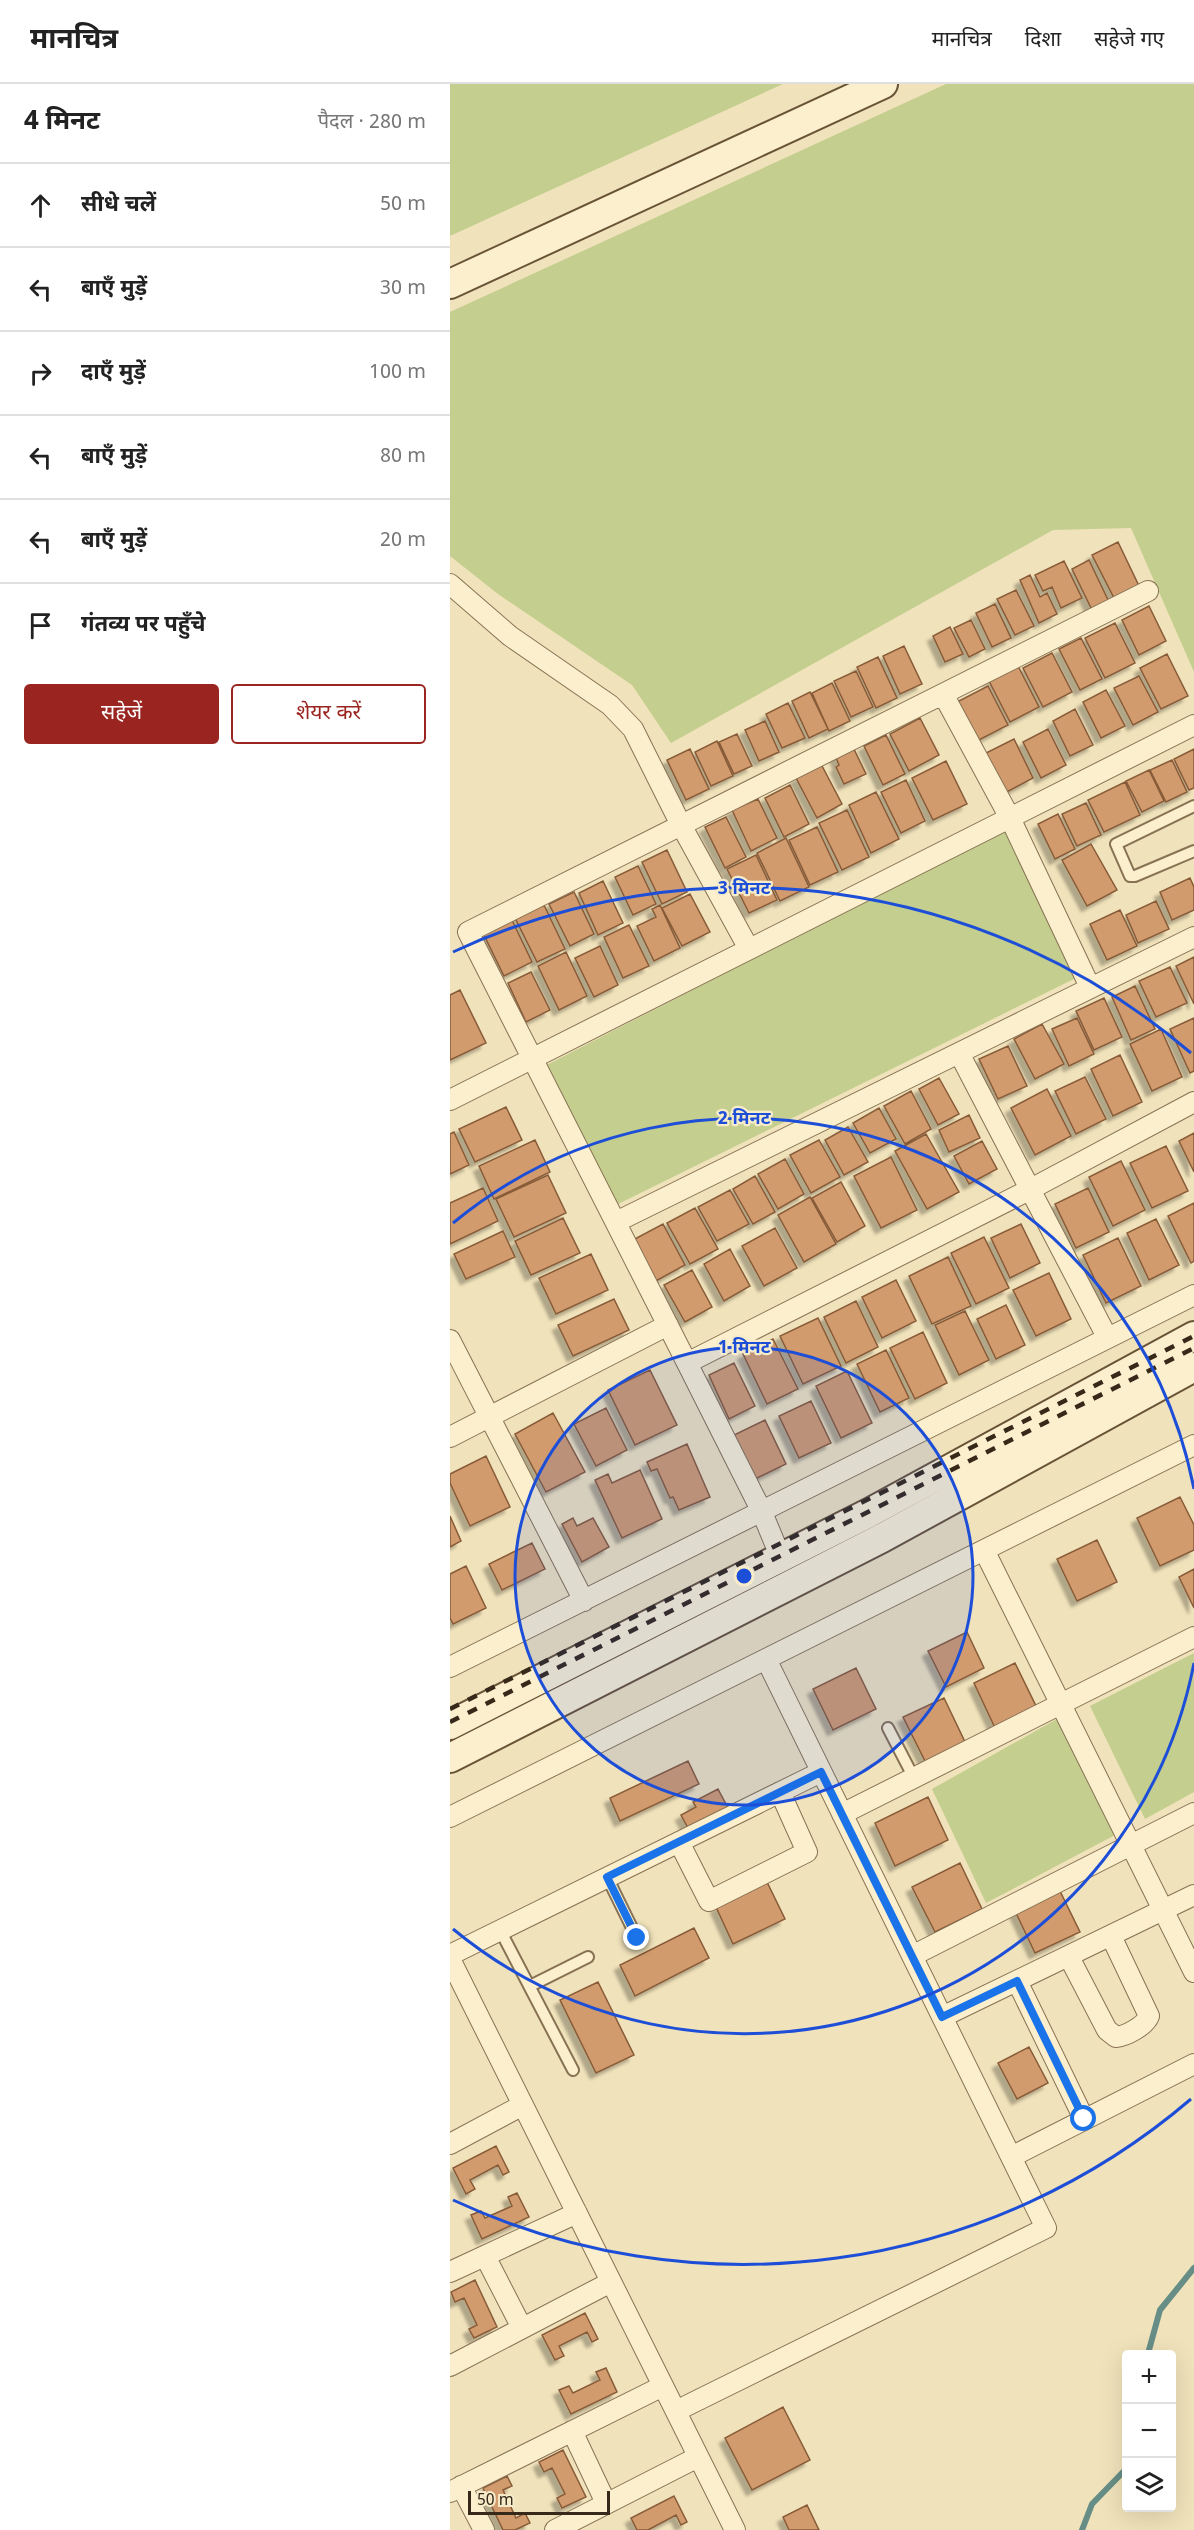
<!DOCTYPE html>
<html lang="hi">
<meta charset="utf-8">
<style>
body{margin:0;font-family:Georgia,"Noto Sans Devanagari",serif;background:#f2f2f2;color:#222}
.controls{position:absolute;right:18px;bottom:18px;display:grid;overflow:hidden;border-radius:6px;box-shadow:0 6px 24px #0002}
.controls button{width:54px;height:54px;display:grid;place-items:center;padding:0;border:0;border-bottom:2px solid #e0e0e0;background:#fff;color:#222;font:30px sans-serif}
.scale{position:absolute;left:18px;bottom:15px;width:142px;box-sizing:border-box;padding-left:6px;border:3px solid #36291a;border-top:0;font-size:16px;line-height:21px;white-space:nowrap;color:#36291a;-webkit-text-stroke:4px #f7ecca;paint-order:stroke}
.stop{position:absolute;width:18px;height:18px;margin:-14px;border:4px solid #1a73e8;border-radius:50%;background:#fff}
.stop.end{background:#1a73e8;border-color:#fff;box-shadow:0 2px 6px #0008}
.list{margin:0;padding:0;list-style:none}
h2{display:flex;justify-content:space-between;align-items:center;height:78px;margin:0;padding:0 24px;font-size:26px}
h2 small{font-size:20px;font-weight:400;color:#767676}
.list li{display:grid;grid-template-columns:39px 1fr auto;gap:18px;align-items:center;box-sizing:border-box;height:84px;padding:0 24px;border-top:2px solid #e0e0e0}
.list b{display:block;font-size:22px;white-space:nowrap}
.list em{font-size:20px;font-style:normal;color:#767676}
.actions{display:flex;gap:12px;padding:18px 24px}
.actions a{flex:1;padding:14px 0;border:2px solid #9a2520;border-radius:6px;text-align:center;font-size:21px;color:#9a2520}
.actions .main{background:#9a2520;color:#fff}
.icon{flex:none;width:33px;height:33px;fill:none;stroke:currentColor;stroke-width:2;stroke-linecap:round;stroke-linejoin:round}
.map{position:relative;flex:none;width:744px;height:2446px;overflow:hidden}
header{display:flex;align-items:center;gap:36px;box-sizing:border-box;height:84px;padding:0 30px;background:#fff;border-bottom:2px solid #e0e0e0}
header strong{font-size:28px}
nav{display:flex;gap:33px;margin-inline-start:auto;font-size:21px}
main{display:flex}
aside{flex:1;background:#fff}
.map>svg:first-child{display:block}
.green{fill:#c4ce8e}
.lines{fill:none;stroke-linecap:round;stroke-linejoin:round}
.stream{stroke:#678e86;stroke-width:6}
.building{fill:#d19b6d;stroke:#885b38;stroke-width:1.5;filter:url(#shadow)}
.lane-casing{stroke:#887254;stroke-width:14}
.street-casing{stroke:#887254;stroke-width:22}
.secondary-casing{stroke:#695337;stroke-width:32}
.lane{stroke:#fbefce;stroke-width:10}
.street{stroke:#fbefce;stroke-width:20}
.secondary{stroke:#fbefce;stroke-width:28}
.rail{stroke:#36291a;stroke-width:4.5;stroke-dasharray:10 10;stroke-linecap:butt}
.route{stroke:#1a73e8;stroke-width:8}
.ring{fill:none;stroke:#1d4ed8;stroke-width:3}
.centre{fill:#1d4ed8;stroke:#f7ecca;stroke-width:3}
.ring-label{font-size:18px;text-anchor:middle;font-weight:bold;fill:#1d4ed8;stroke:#f7ecca;stroke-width:4.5;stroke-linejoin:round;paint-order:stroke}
</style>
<header>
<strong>मानचित्र</strong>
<nav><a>मानचित्र</a><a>दिशा</a><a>सहेजे गए</a></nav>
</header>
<main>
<aside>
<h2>4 मिनट<small>पैदल · 280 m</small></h2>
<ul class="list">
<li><svg class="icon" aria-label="ahead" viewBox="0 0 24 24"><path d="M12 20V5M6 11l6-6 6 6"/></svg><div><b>सीधे चलें</b></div><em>50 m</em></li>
<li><svg class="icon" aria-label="left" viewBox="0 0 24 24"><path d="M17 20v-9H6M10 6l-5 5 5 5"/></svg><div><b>बाएँ मुड़ें</b></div><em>30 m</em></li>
<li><svg class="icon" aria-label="right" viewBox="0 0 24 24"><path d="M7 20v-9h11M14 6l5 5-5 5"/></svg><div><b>दाएँ मुड़ें</b></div><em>100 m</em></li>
<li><svg class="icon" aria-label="left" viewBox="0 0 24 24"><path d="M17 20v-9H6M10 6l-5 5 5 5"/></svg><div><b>बाएँ मुड़ें</b></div><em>80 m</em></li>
<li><svg class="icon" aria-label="left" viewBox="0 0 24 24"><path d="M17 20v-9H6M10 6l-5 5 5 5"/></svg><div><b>बाएँ मुड़ें</b></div><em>20 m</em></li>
<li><svg class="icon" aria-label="arrive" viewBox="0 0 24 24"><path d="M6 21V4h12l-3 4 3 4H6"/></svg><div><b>गंतव्य पर पहुँचे</b></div></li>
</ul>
<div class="actions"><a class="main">सहेजें</a><a>शेयर करें</a></div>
</aside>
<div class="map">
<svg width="744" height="2446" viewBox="0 0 744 2446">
<defs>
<filter id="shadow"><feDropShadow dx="-5.5" dy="5.5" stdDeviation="1.5" flood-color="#0004"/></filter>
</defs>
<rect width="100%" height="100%" fill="#f0e2ba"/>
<path class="green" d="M0,0H333L0,152Z
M496,0H744V588L681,444L603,446L221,659L182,601L48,510L0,472V228Z
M556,745L628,893L156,1126L85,987Z
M744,1569V1708L695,1735L640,1622Z
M607,1635L667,1750L536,1819L482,1705Z"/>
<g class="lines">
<path class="stream" d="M700,2270L699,2266L710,2226L744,2184
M632,2446L642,2420L676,2385"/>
</g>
<path class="building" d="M668,458L689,502L664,514L642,471Z
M639,476L659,518L642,526L622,485Z
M614,477L632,514L611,524L602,503L593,507L585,491Z
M580,491L590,513L597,509L607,530L589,539L570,496Z
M566,506L584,542L565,551L547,515Z
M545,520L561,554L542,563L526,529Z
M699,522L716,557L689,571L672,536Z
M521,536L535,565L519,573L504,544Z
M665,539L685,579L655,594L635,554Z
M500,543L513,570L495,578L483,552Z
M631,554L652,595L630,606L609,565Z
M454,562L472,600L450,610L433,572Z
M602,569L622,608L593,623L573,584Z
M717,570L738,612L711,625L690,584Z
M428,573L447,614L426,624L407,583Z
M568,582L589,623L560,638L539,597Z
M406,587L423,623L401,633L384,597Z
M689,592L708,628L683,641L664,604Z
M382,599L400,637L379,647L362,609Z
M538,602L558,641L527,657L507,618Z
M656,606L675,642L651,654L633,618Z
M360,608L378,645L359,654L342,617Z
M338,619L355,654L332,664L316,630Z
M625,625L643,661L620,672L603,637Z
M470,634L489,671L459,687L440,650Z
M315,637L329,668L309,677L295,646Z
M598,645L616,681L591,694L573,658Z
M287,650L302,682L284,690L269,658Z
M436,651L455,690L433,701L414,662Z
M564,655L583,694L551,711L532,671Z
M267,657L283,692L261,702L245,668Z
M402,661L416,690L394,700L386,683L389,681L384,669Z
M240,665L259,705L236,716L217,676Z
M744,665V704L739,706L724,675Z
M722,676L737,708L716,718L700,686Z
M496,677L517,720L483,736L462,694Z
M371,680L392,720L367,734L346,694Z
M699,686L714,717L692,728L676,697Z
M456,696L475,737L451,749L431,708Z
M675,698L690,731L654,748L638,716Z
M340,701L359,740L334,753L315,714Z
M426,708L449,755L421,769L399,721Z
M308,715L327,754L301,767L282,726Z
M636,719L651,751L627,762L612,730Z
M397,726L419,773L392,786L369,739Z
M608,730L625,765L605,775L588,740Z
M276,733L296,773L275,784L255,743Z
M367,743L388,788L360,801L339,756Z
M336,754L359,803L330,817L307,769Z
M641,760L667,806L637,822L612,776Z
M217,766L237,808L212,820L192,778Z
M306,771L327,816L299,829L277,785Z
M188,782L206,820L183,831L165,793Z
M740,794L744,803V826L722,836L710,808Z
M153,797L173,839L148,851L129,809Z
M124,808L144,850L120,862L99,820Z
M240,810L260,848L232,862L212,824Z
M706,817L719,845L688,859L676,831Z
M94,821L115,865L87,878L65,834Z
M210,821L230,864L204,877L187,842L206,833L202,825Z
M670,826L687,862L657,876L640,840Z
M61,834L82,878L54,892L32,847Z
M179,841L199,882L173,894L154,853Z
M150,862L168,901L144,913L125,874Z
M116,868L137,912L109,926L88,882Z
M744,873V920L726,882Z
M720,883L737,919L706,933L689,897Z
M81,888L100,926L76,938L58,899Z
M685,902L705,945L681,956L662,913Z
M10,906L36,959L0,976V911Z
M654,914L672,953L644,966L626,927Z
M627,934L644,970L619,982L602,945Z
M744,934V987L740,989L720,945Z
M592,940L614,980L585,995L564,955Z
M711,945L732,993L702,1007L680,960Z
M558,962L577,1002L548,1015L529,975Z
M670,971L692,1018L663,1032L641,985Z
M635,993L656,1035L626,1050L605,1007Z
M489,994L509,1030L488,1041L469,1005Z
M597,1005L621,1052L585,1071L561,1024Z
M461,1007L481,1045L455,1060L434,1022Z
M56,1023L72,1056L25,1078L9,1045Z
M429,1024L446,1055L420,1069L403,1039Z
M519,1031L530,1054L499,1068L489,1046Z
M398,1043L418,1078L394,1091L375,1056Z
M4,1048L19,1081L0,1090V1050Z
M744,1049V1088L729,1057Z
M476,1050L509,1108L477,1125L445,1067Z
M85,1056L100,1088L44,1115L29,1082Z
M369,1056L390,1093L361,1109L340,1071Z
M532,1057L547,1085L519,1100L504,1072Z
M716,1062L738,1107L702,1124L680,1079Z
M441,1073L467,1126L431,1144L404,1092Z
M335,1075L354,1110L328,1125L308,1090Z
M671,1077L695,1126L663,1142L639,1093Z
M98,1091L116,1129L64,1153L46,1115Z
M305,1092L325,1128L303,1140L283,1105Z
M391,1098L415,1142L387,1158L362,1114Z
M33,1104L48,1137L0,1160V1119Z
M638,1104L659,1148L626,1164L605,1120Z
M280,1106L299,1140L267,1157L248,1123Z
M360,1113L386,1160L354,1178L328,1131Z
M744,1119V1177L741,1179L718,1132Z
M245,1124L268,1165L240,1180L217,1139Z
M113,1134L130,1169L81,1191L65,1157Z
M706,1135L729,1181L699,1196L677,1149Z
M213,1140L235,1181L204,1198L181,1157Z
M571,1140L590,1179L560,1194L541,1154Z
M325,1144L347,1184L314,1202L292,1162Z
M53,1147L65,1173L16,1195L4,1170Z
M534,1153L559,1204L526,1220L501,1169Z
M668,1154L691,1202L656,1219L633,1171Z
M280,1165L300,1202L274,1217L254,1180Z
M141,1170L158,1206L106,1230L89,1194Z
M498,1173L521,1222L482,1240L459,1192Z
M242,1186L262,1223L235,1238L214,1201Z
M599,1189L621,1235L586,1252L563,1206Z
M446,1196L466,1237L432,1254L412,1213Z
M164,1215L179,1246L123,1272L108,1241Z
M406,1217L428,1263L396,1279L374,1233Z
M556,1221L575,1261L546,1275L527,1235Z
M515,1227L539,1276L509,1291L485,1241Z
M368,1234L391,1282L353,1300L330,1252Z
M473,1248L497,1299L465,1315L440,1264Z
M323,1255L348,1305L317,1320L293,1270Z
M436,1266L459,1314L430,1328L407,1280Z
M284,1279L305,1322L279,1335L259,1291Z
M200,1286L227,1341L185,1361L158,1306Z
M397,1287L422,1339L391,1354L366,1302Z
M361,1317L381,1359L349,1374L329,1332Z
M156,1324L177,1366L146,1382L124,1340Z
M103,1329L135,1388L96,1408L65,1350Z
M315,1336L336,1380L305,1395L284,1351Z
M237,1360L260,1413L229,1426L223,1413L220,1414L207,1385L201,1387L197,1378Z
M36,1372L60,1423L20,1442L0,1399V1390Z
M190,1386L212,1435L172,1454L145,1396L158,1390L162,1399Z
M730,1413L744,1441V1466L710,1482L687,1434Z
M0,1432L11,1457L0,1463Z
M123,1434L127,1442L143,1434L159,1463L132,1478L112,1440Z
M647,1456L667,1498L627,1517L607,1475Z
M82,1459L95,1485L52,1506L39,1480Z
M16,1482L36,1524L3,1540L0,1534V1490Z
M744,1485V1524L729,1493Z
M517,1548L534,1584L496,1603L478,1567Z
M565,1579L588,1626L546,1646L524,1599Z
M406,1584L426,1625L383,1646L363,1605Z
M494,1614L516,1660L476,1679L453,1633Z
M238,1677L249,1700L170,1737L160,1714Z
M268,1705L278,1724L238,1744L231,1731L246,1723L243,1718Z
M478,1713L498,1756L445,1782L425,1739Z
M510,1779L532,1825L485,1848L462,1803Z
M317,1798L335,1835L283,1860L266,1823Z
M609,1805L630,1848L585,1869L565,1827Z
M244,1844L259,1874L185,1912L170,1881Z
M148,1898L184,1971L146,1989L110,1916Z
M579,1963L598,1999L567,2015L548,1979Z
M46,2062L59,2088L53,2091L48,2081L20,2096L25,2105L16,2110L3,2084Z
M67,2109L79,2133L32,2155L21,2131L31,2127L35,2134L62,2122L58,2113Z
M25,2196L47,2243L24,2254L19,2245L27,2241L14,2214L5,2218L1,2208Z
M135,2229L148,2255L142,2258L137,2248L109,2262L114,2272L105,2276L92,2251Z
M156,2284L167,2308L121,2330L109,2306L119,2302L123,2309L150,2296L146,2288Z
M333,2323L360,2376L302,2406L275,2354Z
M113,2366L136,2413L112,2424L107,2414L115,2410L102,2384L94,2388L89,2378Z
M57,2392L62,2402L53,2406L66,2434L75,2429L80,2439L65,2446H53L33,2404Z
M224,2412L237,2438L231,2441L226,2431L198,2446H187L181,2434Z
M357,2421L369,2446H339L333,2433Z"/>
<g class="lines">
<defs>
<path id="lane" d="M744,722L666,760L680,792H685L744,767
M438,1644L464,1694
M157,1793L187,1854
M50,1846L123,1986
M80,1902L138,1873"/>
<path id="street" d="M0,500L60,552L160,621L183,645L231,741L299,865
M493,610L560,734L640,903
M509,969L657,1253
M0,1016L744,641
M166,1138L744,853
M0,1256L134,1517
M237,1279L579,1106L744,1018
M0,1353L218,1241
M534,1466L744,1888
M331,1474L311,1426L237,1279L18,848L698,507
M0,1583L744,1211
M392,1730L744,1553
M0,1733L744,1361
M229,1758L259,1817L357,1768L330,1708
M0,1871L371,1688
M462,1872L744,1729
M619,1873L657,1946L666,1953C676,1952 695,1942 699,1932L661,1852
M0,1875L285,2446
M567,1897L634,2035
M492,1933L744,1811
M0,2060L73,2021
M561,2073L744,1980
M35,2172L72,2244
M0,2188L127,2129
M0,2282L161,2198
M226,2327L596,2144L316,1575
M122,2347L156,2419
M11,2402L34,2446
M0,2408L213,2302
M105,2446L248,2373"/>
<path id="secondary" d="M0,200L433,0
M0,1641L419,1429L744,1252
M0,1674L432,1454L744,1283"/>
</defs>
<use href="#lane" class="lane-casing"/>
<use href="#street" class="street-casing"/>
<use href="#secondary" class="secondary-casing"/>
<use href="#lane" class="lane"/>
<use href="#street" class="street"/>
<use href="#secondary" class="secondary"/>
<path class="rail" d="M0,1625L744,1252
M0,1638L744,1264"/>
</g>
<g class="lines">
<path class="route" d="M187,1854L157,1793L371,1688L492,1933L567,1897L634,2035"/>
</g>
<circle cx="294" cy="1492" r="229" fill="#1d4ed8" fill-opacity=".12"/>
<g class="ring">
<circle cx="294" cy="1492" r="229"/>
<path d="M744 1579A458 458 0 0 1 3 1845M3 1139A458 458 0 0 1 744 1405"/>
<path d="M741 2015A688 688 0 0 1 3 2116M3 868A688 688 0 0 1 741 969"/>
</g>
<circle cx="294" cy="1492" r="9" class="centre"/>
<g class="ring-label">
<text x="294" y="810">3 मिनट</text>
<text x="294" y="1040">2 मिनट</text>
<text x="294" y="1269">1 मिनट</text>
</g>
</svg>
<div class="controls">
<button>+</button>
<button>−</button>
<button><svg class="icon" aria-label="layers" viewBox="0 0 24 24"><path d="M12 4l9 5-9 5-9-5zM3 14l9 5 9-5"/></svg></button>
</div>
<div class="scale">50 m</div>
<div class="stop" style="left:634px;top:2035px"></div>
<div class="stop end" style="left:187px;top:1854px"></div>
</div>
</main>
